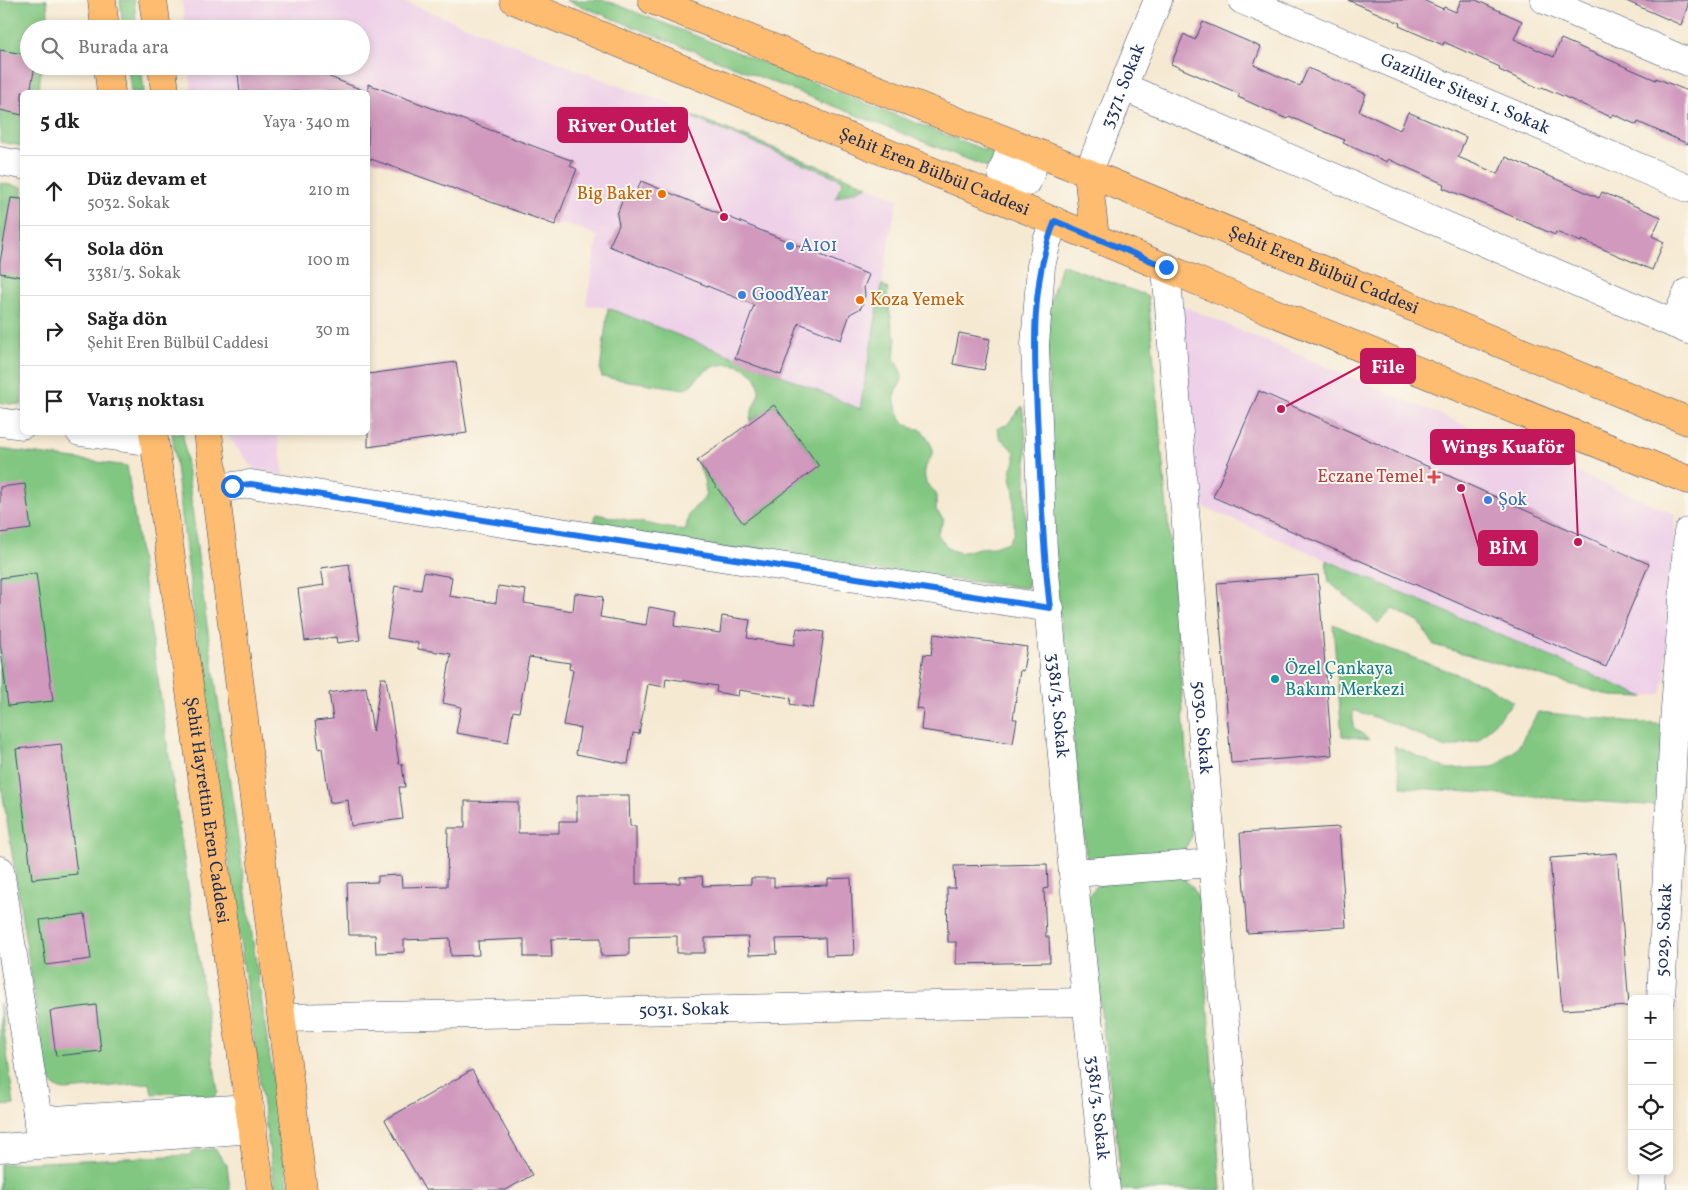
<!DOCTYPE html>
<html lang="tr">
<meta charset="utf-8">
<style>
body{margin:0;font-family:Vollkorn,serif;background:#f2f2f2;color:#222}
.controls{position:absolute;right:15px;bottom:15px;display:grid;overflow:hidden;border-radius:8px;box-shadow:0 2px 8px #0003}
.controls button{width:45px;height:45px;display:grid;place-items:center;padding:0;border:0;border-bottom:1px solid #e0e0e0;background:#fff;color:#222;font:25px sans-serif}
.stop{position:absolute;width:15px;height:15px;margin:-11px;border:4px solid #1a73e8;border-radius:50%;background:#fff}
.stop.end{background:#1a73e8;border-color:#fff;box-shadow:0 1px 5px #0008}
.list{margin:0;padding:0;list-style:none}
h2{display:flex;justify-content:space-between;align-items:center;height:65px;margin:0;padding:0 20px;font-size:21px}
h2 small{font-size:16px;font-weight:400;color:#767676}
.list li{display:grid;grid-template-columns:32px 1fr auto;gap:15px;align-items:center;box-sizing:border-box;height:70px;padding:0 20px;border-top:1px solid #e0e0e0}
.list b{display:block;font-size:19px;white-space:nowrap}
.list p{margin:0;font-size:16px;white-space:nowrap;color:#767676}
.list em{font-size:16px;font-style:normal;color:#767676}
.icon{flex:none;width:28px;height:28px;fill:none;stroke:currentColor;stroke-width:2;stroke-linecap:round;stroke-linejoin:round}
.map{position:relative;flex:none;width:1688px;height:1190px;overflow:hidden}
.search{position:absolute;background:#fff;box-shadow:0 2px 8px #0003;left:20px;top:20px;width:350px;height:55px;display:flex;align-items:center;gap:12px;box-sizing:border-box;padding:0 18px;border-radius:28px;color:#767676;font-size:19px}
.panel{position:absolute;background:#fff;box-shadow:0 2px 8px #0003;left:20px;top:90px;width:350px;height:345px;border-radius:8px}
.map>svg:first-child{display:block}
.built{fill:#eed0e8}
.green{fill:#82c781;stroke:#4e7b70}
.building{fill:#d099bd}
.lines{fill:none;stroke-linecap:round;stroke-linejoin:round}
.minor-casing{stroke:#3c4b6f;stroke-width:29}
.major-casing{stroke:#3c4b6f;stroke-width:29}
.minor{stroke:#fff;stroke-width:28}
.major{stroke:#fdbc6f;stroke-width:28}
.route{stroke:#1a73e8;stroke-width:6}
.food-dot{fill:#e8710a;stroke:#fbf7ec;stroke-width:2}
.shop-dot{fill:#3f7fe0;stroke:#fbf7ec;stroke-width:2}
.health-dot{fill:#e0444e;stroke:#fbf7ec;stroke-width:2}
.culture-dot{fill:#0f9aa8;stroke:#fbf7ec;stroke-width:2}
.labels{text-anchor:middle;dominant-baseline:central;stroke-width:4;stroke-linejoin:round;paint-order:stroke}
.street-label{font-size:18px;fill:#1b2f5e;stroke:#fbf7ec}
.food-label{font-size:18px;fill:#c56008;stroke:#fbf7ec;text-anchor:end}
.shop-label{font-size:18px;fill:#366cbe;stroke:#fbf7ec;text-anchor:start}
.health-label{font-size:18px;fill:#be3a42;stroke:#fbf7ec;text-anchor:end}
.culture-label{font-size:18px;fill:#0d838f;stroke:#fbf7ec;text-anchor:start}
.leader{fill:none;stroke:#c2185b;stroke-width:2}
.callout-dot{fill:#c2185b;stroke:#fbf7ec;stroke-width:2}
.callout{fill:#c2185b;stroke:#c2185b;stroke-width:2}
.callout-label{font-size:19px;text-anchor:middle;font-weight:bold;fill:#fff}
</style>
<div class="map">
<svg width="1688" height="1190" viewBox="0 0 1688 1190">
<rect width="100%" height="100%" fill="#fbf7ec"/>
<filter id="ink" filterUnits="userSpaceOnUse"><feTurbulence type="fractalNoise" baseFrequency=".02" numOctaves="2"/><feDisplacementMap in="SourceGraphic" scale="10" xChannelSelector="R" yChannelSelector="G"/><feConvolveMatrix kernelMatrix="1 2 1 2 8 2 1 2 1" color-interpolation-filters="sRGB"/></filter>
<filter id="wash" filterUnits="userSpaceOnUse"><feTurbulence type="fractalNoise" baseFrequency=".0096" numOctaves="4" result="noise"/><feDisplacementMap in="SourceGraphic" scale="20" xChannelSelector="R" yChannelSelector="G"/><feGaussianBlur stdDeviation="1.12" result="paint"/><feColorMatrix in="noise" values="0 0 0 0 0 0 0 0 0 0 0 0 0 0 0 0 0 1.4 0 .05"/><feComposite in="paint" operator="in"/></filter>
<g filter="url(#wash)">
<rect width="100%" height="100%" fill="#f5e9d2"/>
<path class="built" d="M182,0H400L624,88L668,103L673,107L898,199L891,230L861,409L781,375L608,308L586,305L598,236L565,223L555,225L369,158L368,161V92H192L189,66H361V29H185Z
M1183,306L1675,514L1665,676L1661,694L1644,697L1195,503L1180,310Z
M227,433H277L284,475L255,470L227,435Z"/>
<path class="green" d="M0,0H47L48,15L46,29H29V66H42L38,92H22V146L0,142Z
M120,0H134L137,29H123Z
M566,0H605L1007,159L997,171Z
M128,66H141L144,92H131Z
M694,116L868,186L836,198L843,180L693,118Z
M0,183L22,187V405L0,403Z
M1061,264L1148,296L1175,600L1192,836L1184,850L1174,856L1087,862L1053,555L1047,314Z
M882,284L888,289L887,299L891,317L892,328L896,339L894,358L901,372L902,379L900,385L896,389L894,397L897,411L903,422L912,428L920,429L926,435L933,449V455C926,462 921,476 928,485C931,488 934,490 936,494V510L944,520L937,534L949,549L960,553L979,548L994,547L1008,542L1014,533V493L1010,472L1015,462V452L1000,438L997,428L1007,425L1022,406C1029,441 1025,479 1026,515C1027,536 1035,569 1027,588L833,565L593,529L596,514L685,531C687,526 687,520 689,515C694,503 709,504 705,485C704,477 700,469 697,461L743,523L819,466L774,405L750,422C750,419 751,414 752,411C754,403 760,396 759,388C757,365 726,359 709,369C699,374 694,384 685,389L602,377L600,371L608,308L781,375L860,409Z
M172,433H183L203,597L289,1190H275L192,600Z
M0,449L127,466L218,1093L209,1101H192L181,1093L152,1094L150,1083L65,1090L56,1088L47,1076L0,777Z
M1326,560L1644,697L1611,696L1434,645L1420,623L1393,609L1378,623L1329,582Z
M1333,624L1384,647L1484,684L1513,702L1479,740L1445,748L1398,725L1353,710V727L1369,739L1342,736Z
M1538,712L1664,725L1659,806L1402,787L1394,746L1447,769L1494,767L1517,749Z
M1174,876C1190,880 1194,888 1200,903L1221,1190H1120L1118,1149L1087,898L1096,886L1132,877Z
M0,1003L14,1105L0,1106Z
M215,1149L227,1165L230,1190H0V1164L190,1155L195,1150Z"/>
<g id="blocks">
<path class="building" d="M1348,0H1423L1443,9L1444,7L1456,12L1461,0H1476L1522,21L1514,39L1554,57L1561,39L1656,80V78L1688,91V144L1638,122L1637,125L1613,114L1611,117L1542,87L1541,89L1499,70L1500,67L1444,42L1443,45L1399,26L1400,23Z
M1624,0H1688V5L1681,25Z
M1203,22L1261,47L1254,65L1300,86L1308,68L1366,94L1359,111L1400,130L1408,112L1466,137L1458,157L1498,174L1506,157L1599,198L1602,192L1661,217L1652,236L1664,242L1652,270L1582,240L1581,242L1556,232L1555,235L1486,205L1443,188L1444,184L1388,159L1387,162L1343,143L1345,140L1306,124L1289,116L1287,119L1238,97L1240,94L1171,64L1184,34L1195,40Z
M0,50L29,55V66H35L30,92H22V115L0,110Z
M237,66H302L365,91V92H240Z
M368,84L573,161L570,166L577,169L555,225L368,158Z
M641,181L869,275L864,287L865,295L861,308L850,314L841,340L799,323L781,375L735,358L754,305L609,246L619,225L617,215L622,201L635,195Z
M11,198L22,199V277L0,273V262Z
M959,333L990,339L984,370L953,364Z
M456,362L467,433L368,447V374Z
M1259,391L1545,519L1649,564L1606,667L1213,497Z
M774,405L819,466L743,523L697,461Z
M25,484L31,529L0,533V487Z
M349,564L360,640L337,643L336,637L305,641L298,589L324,585L321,568Z
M424,572L452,577L449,596L496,603L498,586L526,590L524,603L573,611L575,593L603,597L600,617L646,625L649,607L677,612L674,626L720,633L722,616L750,620L747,638L794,645L797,628L824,632L813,708L790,704L791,698L739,690L738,696L716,692L717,686L666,678L665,687L648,684L639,734L633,733L628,764L576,754L580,728L563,725L573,670L569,669L570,663L529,657L519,712L513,711L508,742L456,733L461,707L443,703L451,654L418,649V643L387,638L395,586L421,590Z
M36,573L53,701L8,706L0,642V578Z
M1318,575L1332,755L1231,763L1217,583Z
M934,634L1027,647L1023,671L1020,670L1013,719H1017L1013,743L921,730L923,709L916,708L924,654L931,655Z
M381,678H386L399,764H402L405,787H399L403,819L351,826L348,800L330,803L322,748L319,749L315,721L333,719L329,693L366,687L373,732Z
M61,744L77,874L32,879L16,749Z
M577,795H629L630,826H636V884L680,883V877L702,876L703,886L751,884V878H774V887L828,885V879L851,878L854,955L826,956L825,938L776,939L777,954L749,955L748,937L705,938V953H677V936L629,937V955L601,956V938L551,939L552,957H524V939L478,941L479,955L451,956L450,938L404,940V952L376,953L375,935H349L347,883L378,882V876L401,875L402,887L447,886L448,828H465V801L518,802V833H559V821H577Z
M1339,827L1346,927L1247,933L1240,833Z
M1617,853L1629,1006L1562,1010L1550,858Z
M1047,864L1048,888L1044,889L1046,937H1049L1050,962L956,964V942H948L947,888H955L954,866Z
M85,914L91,959L46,965L40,920Z
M96,1005L101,1051L56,1056L50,1011Z
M472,1070L532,1175L506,1190H425L385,1120Z"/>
</g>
</g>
<g filter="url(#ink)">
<use href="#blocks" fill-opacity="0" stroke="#3c4b6f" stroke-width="1"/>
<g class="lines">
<defs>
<g id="minor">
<path id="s1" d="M1242,0L1688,188"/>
<path d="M1545,0L1688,62"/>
<path d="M1124,87L1688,330"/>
<path d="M1007,159L1032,169L1027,182L1002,173Z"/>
<path d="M0,161L22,165"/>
<path id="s2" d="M1088,173L1158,0"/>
<path id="s3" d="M1055,221L1047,241L1041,266L1035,345L1043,551L1073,873L1106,1190"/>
<path id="s4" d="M1166,267L1238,1190"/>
<path d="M1674,324L1688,292"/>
<path d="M0,422L22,425"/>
<path d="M80,432L154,442"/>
<path d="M215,490L232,486L251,484L1050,608"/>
<path d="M0,870L37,1113L40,1144"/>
<path d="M1073,873L1213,863"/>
<path id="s5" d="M1661,999L1674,723L1688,532"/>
<path id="s6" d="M282,1018L1086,1002"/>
<path d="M37,1113L44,1117L54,1120L250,1108"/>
<path d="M0,1148L253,1129"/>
<path d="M1652,1190L1653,1171"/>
</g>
<g id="major">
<path d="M102,0L105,29"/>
<path d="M153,0L157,29"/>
<path id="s7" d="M514,0L1095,238L1238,298L1688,480"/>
<path id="s8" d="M652,0L1088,173L1688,421"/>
<path d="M108,66L111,92"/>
<path d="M162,66L165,92"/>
<path d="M1088,173L1095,238"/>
<path id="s9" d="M153,432L261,1190"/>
<path d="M208,432L303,1190"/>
</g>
</defs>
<use href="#minor" class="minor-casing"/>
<use href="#major" class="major-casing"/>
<use href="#minor" class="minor"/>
<use href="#major" class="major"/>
</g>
</g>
<g class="lines" filter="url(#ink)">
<path class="route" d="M232,486L251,484L1050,608C1043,551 1041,493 1038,435C1035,365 1028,288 1055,221L1166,267"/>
</g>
<g class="food-dot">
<circle cx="662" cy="194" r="5"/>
<circle cx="860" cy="300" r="5"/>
</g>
<g class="shop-dot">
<circle cx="790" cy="246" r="5"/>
<circle cx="742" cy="295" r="5"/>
<circle cx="1488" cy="500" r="5"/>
</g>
<path class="health-dot" d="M1431.5 469.5h5v5h5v5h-5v5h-5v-5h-5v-5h5z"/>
<circle class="culture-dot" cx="1275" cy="679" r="5"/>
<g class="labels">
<g class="street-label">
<text stroke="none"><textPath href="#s2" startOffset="94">3371. Sokak</textPath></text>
<text stroke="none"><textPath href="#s1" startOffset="242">Gazililer Sitesi 1. Sokak</textPath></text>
<text stroke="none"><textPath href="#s7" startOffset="454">Şehit Eren Bülbül Caddesi</textPath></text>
<text stroke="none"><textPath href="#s8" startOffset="724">Şehit Eren Bülbül Caddesi</textPath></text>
<text stroke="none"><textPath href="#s3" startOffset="488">3381/3. Sokak</textPath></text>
<text stroke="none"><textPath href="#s4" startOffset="462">5030. Sokak</textPath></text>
<text stroke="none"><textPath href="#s9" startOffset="382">Şehit Hayrettin Eren Caddesi</textPath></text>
<text stroke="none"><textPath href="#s5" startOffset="69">5029. Sokak</textPath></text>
<text stroke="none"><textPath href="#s6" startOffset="402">5031. Sokak</textPath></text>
<text stroke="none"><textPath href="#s3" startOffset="892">3381/3. Sokak</textPath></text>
</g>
<g class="food-label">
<text x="652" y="194">Big Baker</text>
<text x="870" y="300" text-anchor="start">Koza Yemek</text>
</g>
<g class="shop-label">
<text x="800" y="246">A101</text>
<text x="752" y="295">GoodYear</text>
<text x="1498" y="500">Şok</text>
</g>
<g class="health-label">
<text x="1424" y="477">Eczane Temel</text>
</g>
<g class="culture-label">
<text x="1285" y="669">Özel Çankaya<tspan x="1285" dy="21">Bakım Merkezi</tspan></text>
</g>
</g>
<path class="leader" d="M724 217L687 125M1281 409L1361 366M1578 542L1574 447M1461 488L1479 548"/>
<g class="callout-dot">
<circle cx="724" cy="217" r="5"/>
<circle cx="1281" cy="409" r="5"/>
<circle cx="1578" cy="542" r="5"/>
<circle cx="1461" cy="488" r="5"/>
</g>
<g class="callout">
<rect x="558" y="108" width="129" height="34" rx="5"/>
<rect x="1361" y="349" width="54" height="34" rx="5"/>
<rect x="1431" y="430" width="143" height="34" rx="5"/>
<rect x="1479" y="531" width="58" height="34" rx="5"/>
</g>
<g class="callout-label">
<text x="622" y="132">River Outlet</text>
<text x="1388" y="373">File</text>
<text x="1503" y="453">Wings Kuaför</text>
<text x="1508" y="554">BİM</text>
</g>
</svg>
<div class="controls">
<button>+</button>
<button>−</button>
<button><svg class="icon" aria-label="locate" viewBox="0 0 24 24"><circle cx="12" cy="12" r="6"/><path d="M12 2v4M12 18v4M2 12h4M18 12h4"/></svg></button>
<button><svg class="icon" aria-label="layers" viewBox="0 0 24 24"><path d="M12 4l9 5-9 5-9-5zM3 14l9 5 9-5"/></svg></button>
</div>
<div class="stop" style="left:232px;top:486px"></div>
<div class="stop end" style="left:1166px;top:267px"></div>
<div class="search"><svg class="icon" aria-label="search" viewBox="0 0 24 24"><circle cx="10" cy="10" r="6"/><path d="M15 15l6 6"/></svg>Burada ara</div>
<section class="panel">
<h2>5 dk<small>Yaya · 340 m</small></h2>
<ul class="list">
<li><svg class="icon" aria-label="ahead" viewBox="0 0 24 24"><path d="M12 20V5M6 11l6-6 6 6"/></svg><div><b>Düz devam et</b><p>5032. Sokak</p></div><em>210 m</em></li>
<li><svg class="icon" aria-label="left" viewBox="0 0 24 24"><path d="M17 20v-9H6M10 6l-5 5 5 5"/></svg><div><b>Sola dön</b><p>3381/3. Sokak</p></div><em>100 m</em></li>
<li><svg class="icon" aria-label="right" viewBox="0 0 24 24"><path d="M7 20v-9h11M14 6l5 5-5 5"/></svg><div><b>Sağa dön</b><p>Şehit Eren Bülbül Caddesi</p></div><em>30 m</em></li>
<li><svg class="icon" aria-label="arrive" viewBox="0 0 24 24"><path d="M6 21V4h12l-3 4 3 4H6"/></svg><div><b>Varış noktası</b></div></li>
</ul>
</section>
</div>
